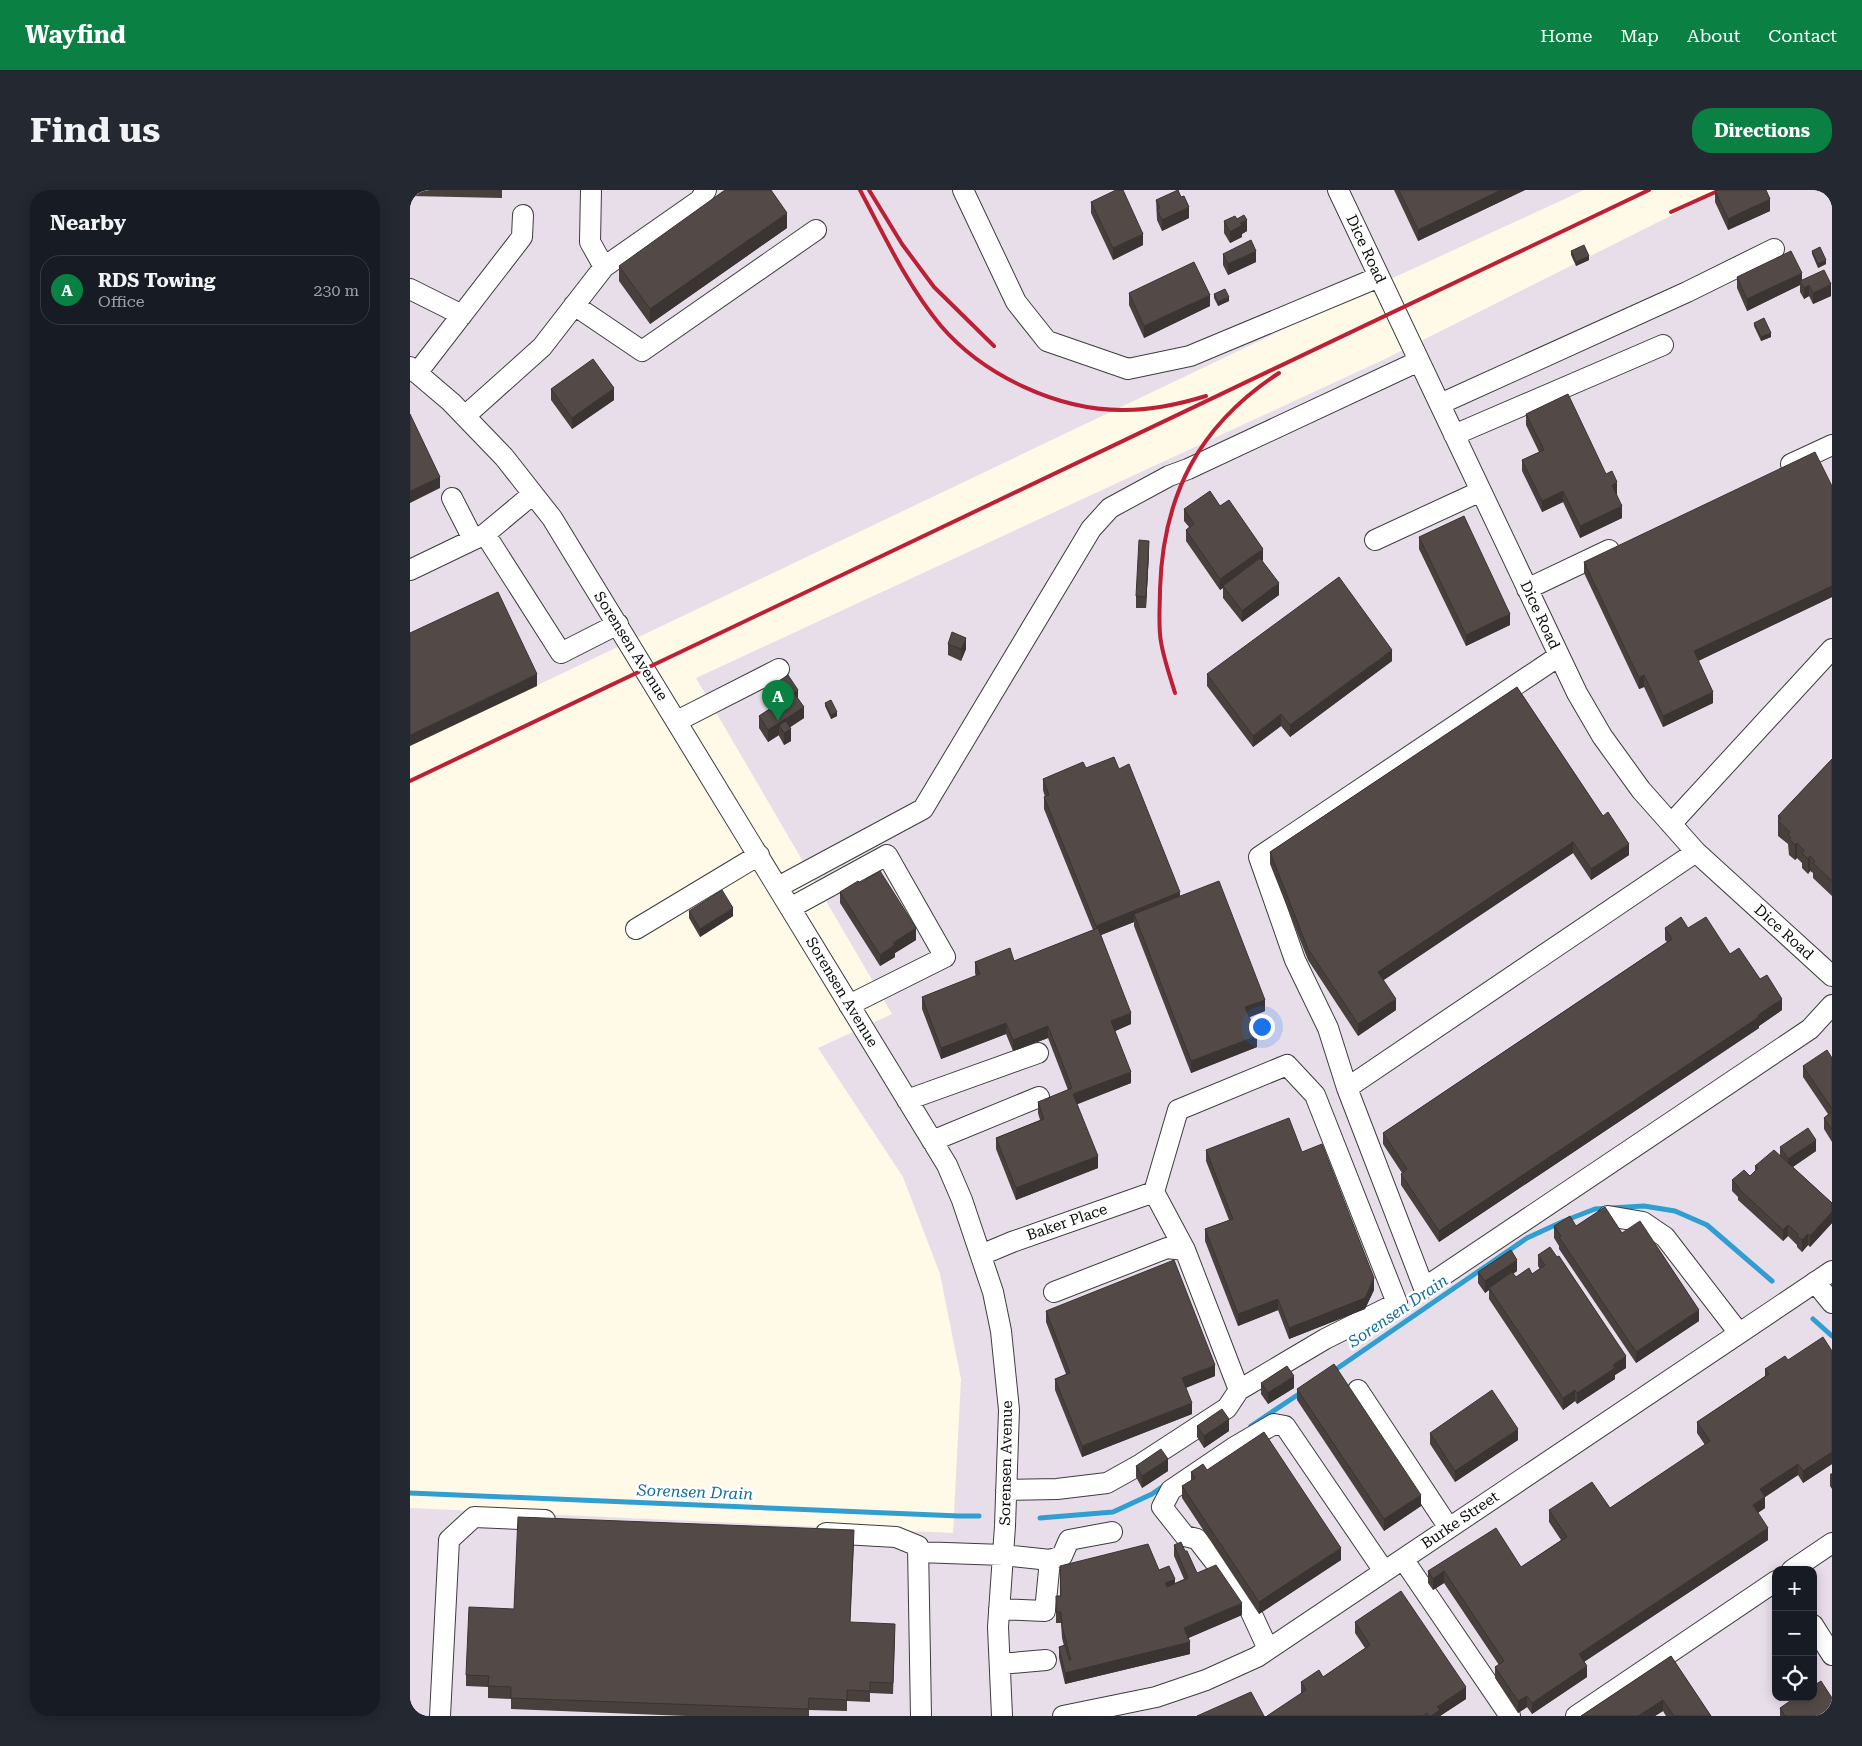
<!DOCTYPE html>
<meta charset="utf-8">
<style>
body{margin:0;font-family:"Roboto Serif",serif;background:#242831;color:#f1f3f6}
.controls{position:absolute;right:15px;bottom:15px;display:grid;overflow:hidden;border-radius:10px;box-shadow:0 2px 12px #0003}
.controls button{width:45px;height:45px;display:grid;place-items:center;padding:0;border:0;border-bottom:1px solid #363941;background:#171b24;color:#f1f3f6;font:25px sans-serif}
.you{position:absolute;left:851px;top:836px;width:18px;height:18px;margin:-12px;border:4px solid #fff;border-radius:50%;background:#1a73e8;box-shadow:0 0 0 8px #1a73e833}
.badge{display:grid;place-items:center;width:32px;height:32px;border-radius:50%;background:#0b8043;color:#fff;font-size:16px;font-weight:700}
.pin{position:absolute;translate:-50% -41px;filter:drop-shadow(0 1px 2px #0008)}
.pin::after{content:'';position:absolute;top:26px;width:18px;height:15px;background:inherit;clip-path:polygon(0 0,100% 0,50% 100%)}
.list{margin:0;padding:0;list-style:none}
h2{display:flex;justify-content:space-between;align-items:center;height:65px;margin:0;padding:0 20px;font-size:21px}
h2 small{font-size:16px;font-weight:400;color:#9ea1a6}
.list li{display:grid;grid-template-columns:32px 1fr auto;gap:15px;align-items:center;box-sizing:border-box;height:70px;margin:0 10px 10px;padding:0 10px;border:1px solid #363941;border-radius:20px}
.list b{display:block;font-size:19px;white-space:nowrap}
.list p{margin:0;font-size:16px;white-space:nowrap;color:#9ea1a6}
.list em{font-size:16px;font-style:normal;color:#9ea1a6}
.icon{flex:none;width:28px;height:28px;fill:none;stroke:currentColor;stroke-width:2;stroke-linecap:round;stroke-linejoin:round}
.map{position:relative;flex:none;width:1422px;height:1526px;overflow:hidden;border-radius:20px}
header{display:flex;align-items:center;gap:30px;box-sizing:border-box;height:70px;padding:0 25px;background:#0b8043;color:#fff}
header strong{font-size:24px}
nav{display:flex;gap:28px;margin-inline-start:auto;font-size:18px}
.intro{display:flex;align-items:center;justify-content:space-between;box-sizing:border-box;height:120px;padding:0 30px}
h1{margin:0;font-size:35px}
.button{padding:12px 22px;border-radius:20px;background:#0b8043;color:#fff;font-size:18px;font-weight:700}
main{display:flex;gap:30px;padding:0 30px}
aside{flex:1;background:#171b24;border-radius:20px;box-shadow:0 2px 12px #0003}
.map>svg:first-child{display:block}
.industrial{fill:#e8deea;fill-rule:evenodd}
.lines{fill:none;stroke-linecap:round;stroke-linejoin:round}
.stream{stroke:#309ed1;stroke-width:5}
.minor-casing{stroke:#3d3d3d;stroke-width:22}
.minor{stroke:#fff;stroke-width:20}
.rail{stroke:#bd1f34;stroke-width:4}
.wall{fill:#47403d}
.shaded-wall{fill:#3a3432}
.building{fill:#534a47;stroke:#3a3432}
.labels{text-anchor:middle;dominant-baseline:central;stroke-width:5;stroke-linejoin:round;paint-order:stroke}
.street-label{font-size:15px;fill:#0a0a0a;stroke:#fff}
.water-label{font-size:16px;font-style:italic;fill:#116d9e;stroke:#fff}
</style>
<header>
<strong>Wayfind</strong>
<nav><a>Home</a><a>Map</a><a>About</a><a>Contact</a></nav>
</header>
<div class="intro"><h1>Find us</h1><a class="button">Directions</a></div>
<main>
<aside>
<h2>Nearby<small></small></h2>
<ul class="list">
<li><span class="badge">A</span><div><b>RDS Towing</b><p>Office</p></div><em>230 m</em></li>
</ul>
</aside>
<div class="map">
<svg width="1422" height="1526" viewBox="0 0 1422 1526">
<rect width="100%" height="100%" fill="#fff9e8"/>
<path class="industrial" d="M0,0H1174L946,105L0,556Z
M1312,0H1422V1526H0V1318L543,1343L551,1189L530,1084L493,987L408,858L482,824L286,488L975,169ZM1366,1380H1403V1507H1366Z"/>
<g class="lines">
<path class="stream" d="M1403,1129L1422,1146
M922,1182L1117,1048L1154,1031L1185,1019L1234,1016L1265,1021L1297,1035L1362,1091
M841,1236L892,1202
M0,1303L549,1326H569
M630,1328L703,1322L742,1304L755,1295"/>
<defs>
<path id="minor" d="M181,0L180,52L194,77
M553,0L606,112L637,151L718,179L780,166L969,87
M928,0L1167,503L1192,546L1231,600L1286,662L1422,786
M0,99L52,125
M164,115L232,161L406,40
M0,177L41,212L94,267L142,328L537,975L552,1010L583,1102L591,1141L599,1220L595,1336L588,1437L592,1526
M7,183L112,47L113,25
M1030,214L1277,102L1364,59
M55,226L132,157L194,77L290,10L296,0
M1044,245L1253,155
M1381,274L1422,255
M42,308L63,349
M75,344L151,463L208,434
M965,350L1071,301
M0,380L75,344L123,304
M1117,399L1199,360
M1149,466L849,667L885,770L918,838L937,898L1014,1098L1400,839L1422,815
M267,531L369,479
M1261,634L1422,459
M368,697L513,619L681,339L700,318L759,286L778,279L1009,171
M380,718L477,665L535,767L439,815
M226,739L349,665
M937,898L1286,662
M497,910L628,863
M522,951L629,907
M1198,1026L1233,1032L1255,1047L1329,1143
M571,1065L602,1052L744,1002
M1405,1092L1422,1113
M644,1102L757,1058L775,1060
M948,1200L1039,1338
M596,1300L647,1299L697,1293L731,1274L817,1218L829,1200L775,1060L744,1002L768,920L877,875L905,905L987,1113L915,1149L829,1200
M416,1343L486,1347L508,1356L511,1526
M508,1362L593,1365L640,1370L652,1366L659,1350L702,1342
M993,1369L1100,1526
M1382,1380L1422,1353
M589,1419L635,1421L640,1370
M1403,1435L1422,1465
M858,1459L840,1420L811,1380L787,1349L775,1346L752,1317L761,1300L823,1258L864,1234L875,1236L974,1381
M590,1474L636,1470
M30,1526L39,1350L64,1327L135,1330
M653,1526L746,1507L796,1490L847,1467L1422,1081
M1166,1526L1366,1391"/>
</defs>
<use href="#minor" class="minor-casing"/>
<use href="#minor" class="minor"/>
<path class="rail" d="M450,0C474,45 498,97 531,136C574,186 649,221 715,220C743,220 770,214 796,206
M459,0L492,54L524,97L584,156
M1261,22L1310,0
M765,503C760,486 754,470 751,452C748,435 750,417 750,399C753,305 789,235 869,183
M0,591L1239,0"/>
</g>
<path class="wall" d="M0,0H92V8L0,6Z
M984,0H1115L1008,51Z
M1305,1L1360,21L1318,40L1305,12Z
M746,10L779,28L752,41L747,30Z
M681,12L733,55L703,70L681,23Z
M827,29L837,41L832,44V47L820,53L814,43V31Z
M377,38L240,134L209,91V76Z
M1161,61L1179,70L1166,76L1161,65Z
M1402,61L1416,74L1408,78L1402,64Z
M813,64L846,72L818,85L813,75Z
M1327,87L1392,90L1421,106L1403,114L1399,106L1394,109L1390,102V95L1337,121L1327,98Z
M719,103L800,116L734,148L719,115Z
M804,104L819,111L808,116L804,108Z
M1344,133L1361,147L1351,151L1344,136Z
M141,199L204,210L162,239L141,210Z
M1116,224L1196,284L1207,304H1206L1212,328L1170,348L1153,312L1132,322L1112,281V270L1129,262L1116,235Z
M1422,296V407L1288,471L1303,513L1253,537L1234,497L1229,499L1174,383V372Z
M810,316L853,370L852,371L869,405L832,432L813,408V398L810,400L776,351V340L779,337L774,331V319Z
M1009,347L1100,435L1056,456L1009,359Z
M739,362L736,418H726V406Z
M538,454L556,459L551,471L538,465Z
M982,471L880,547L871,536L843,557L797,496V484Z
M369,491L388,508L394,528L380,537L381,551L374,555L369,546V545L358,552L349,538V526L374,510L369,502Z
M1107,497L1219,665L1181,690L1163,663L973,790L986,820L948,846L898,770L860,674V662Z
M415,513L427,526L421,529L415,516Z
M1422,569V706L1403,688V683L1400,681L1398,684L1392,678V673L1387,668L1385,670L1379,665L1378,654L1368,646V626Z
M676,578L709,579L770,706L855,821L839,827L847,857L781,883L724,736V732L691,745L721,834L705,841L721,893L667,914L688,978L606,1010L586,959V948L630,930L628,923V912L658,900L638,848L603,861L596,844L531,869L512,819V807L566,786L565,783V772L604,771L683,740L634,619V607H635L633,600V589Z
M450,693L506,750L485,763V767L470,776L430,713V702Z
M279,721L323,726L290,747L279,728Z
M1255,738H1278L1320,764L1350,789L1372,820L1349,836V838L1029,1052L991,995V984L992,983L973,954V943L1257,752L1255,750Z
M1422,868V952L1414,939V928L1418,924L1393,887V876Z
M1370,957L1406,961L1383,977L1422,1013V1033L1400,1057L1398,1055L1392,1062L1387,1057V1055L1378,1046L1373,1051L1328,1010V1007L1322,1001V990L1340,986L1345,981V976L1370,965Z
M796,960L892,962L964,1100L955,1119L879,1149L868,1120L828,1136L795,1051V1039L819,1030L796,971Z
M1144,1036H1166L1212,1043L1289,1131L1226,1173L1149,1059V1056L1144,1048Z
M1128,1065L1216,1178L1205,1185V1189L1167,1214L1165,1211L1153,1220L1079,1109V1100L1075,1103L1068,1093V1082L1107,1081L1103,1084L1106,1087L1122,1084L1130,1079L1128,1076Z
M636,1121L805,1186L776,1198L782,1224L672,1267L645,1200V1189L656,1184L636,1132Z
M1422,1161V1274L1393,1293L1388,1285L1355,1307V1318L1348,1323L1358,1350L1174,1472L1177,1487L1122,1524L1117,1517L1108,1523L1085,1488V1477L1089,1475L1034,1393L1023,1400L1018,1393V1381L1111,1377L1151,1350L1139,1332V1320L1200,1318L1295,1255L1287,1243V1232L1355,1186V1179L1378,1170Z
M851,1193L884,1198L858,1214L851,1204Z
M887,1199L1011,1316L974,1341L887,1210Z
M787,1236L819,1241L794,1258L787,1247Z
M1020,1243L1108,1250L1045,1292L1020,1254Z
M726,1276L758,1281L732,1298L726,1287Z
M797,1280L931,1370L849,1424L772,1308V1296L781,1291V1282Z
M1422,1283V1299L1420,1296V1284Z
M444,1351L440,1432L485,1445L483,1504L460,1503V1512L437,1511V1521L399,1520V1526H276L101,1519V1509L78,1508V1497L56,1496V1485L104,1419Z
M764,1355L775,1361L787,1383L832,1425L778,1448L780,1464L655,1494L649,1468V1457L654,1456L652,1448L651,1433H646V1406H650V1376L749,1380L765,1393L774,1389L764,1366Z
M945,1432L1056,1509L1030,1526H857L891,1504V1492L913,1487L955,1458L945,1443Z
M1261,1466L1301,1526H1256L1253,1521L1245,1526H1171Z
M1370,1518L1422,1526H1370Z"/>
<path class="shaded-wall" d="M1091,0H1115L1008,51V40Z
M1360,9V21L1318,40V29Z
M779,17V28L752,41V30Z
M377,23V38L240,134V119Z
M837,30V41L832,44V47L820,53V42L830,33Z
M733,44V55L703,70V58Z
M846,61V72L818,85V74Z
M1179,66V70L1166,76V72Z
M1416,70V74L1408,78V74Z
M1392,83V94L1390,91V95L1337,121V109Z
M1421,94V106L1403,114V103Z
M1399,95V106L1394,109V98Z
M800,105V116L734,148V136Z
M819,107V111L808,116V112Z
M1361,143V147L1351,151V147Z
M204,198V210L162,239V228Z
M30,287V298L0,313V301Z
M1207,292V304L1202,306V295Z
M1153,301V312L1132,322V311Z
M1212,316V328L1170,348V336Z
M739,351V362L736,418V407Z
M853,359V370L810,400V389Z
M869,393V405L832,432V421Z
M1422,396V407L1284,473V461Z
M1100,424V435L1056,456V445Z
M556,448V459L551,471V459Z
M982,460V471L880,547V535Z
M127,484V496L0,556V545Z
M1234,485V497L1229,499V488Z
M388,500V512L384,503Z
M1303,502V513L1253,537V526Z
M394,517V528L373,542L369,535V545L358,552V540Z
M427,522V526L421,529V525Z
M871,524V536L843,557V546Z
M381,539V551L374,555V543Z
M1163,652V663L968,794V782Z
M1387,653V668L1385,670V655Z
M1219,654V665L1181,690V679Z
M1400,666V681L1398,684V669Z
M770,702V714L724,724V732L686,747V736Z
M323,718V726L290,747V739Z
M506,738V750L485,763V767L470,776V765L483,753Z
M986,809V820L948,846V834Z
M1372,809V820L1349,836V838L1029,1052V1041Z
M855,810V821L835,829V817Z
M721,823V834L701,843V831Z
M596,833V844L531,869V858Z
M638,836V848L603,861V850Z
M847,846V857L781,883V871Z
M721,882V893L663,916V904Z
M1406,950V961L1378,980V969Z
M688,966V978L606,1010V998Z
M1422,1022V1033L1400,1057V1046Z
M1378,1035V1046L1373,1051V1040Z
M1398,1044V1055L1392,1062V1050Z
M1107,1070V1081L1080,1099L1079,1098V1100L1075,1103V1091Z
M964,1088V1100L955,1119L879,1149V1138Z
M868,1109V1120L828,1136V1124Z
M1289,1120V1131L1226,1173V1162Z
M1216,1166V1178L1205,1185V1189L1167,1214V1203L1203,1175Z
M805,1175V1186L772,1199V1188Z
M884,1186V1198L858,1214V1203Z
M1165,1200V1211L1153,1220V1208Z
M782,1213V1224L672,1267V1256Z
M819,1229V1241L794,1258V1246Z
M1108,1239V1250L1045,1292V1281Z
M1422,1262V1274L1393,1293V1281Z
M758,1269V1281L732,1298V1286Z
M1388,1274V1285L1355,1307V1318L1343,1326V1315L1350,1299Z
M1011,1305V1316L974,1341V1329Z
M1358,1338V1350L1169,1475V1464Z
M931,1358V1370L849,1424V1412Z
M1034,1381V1393L1023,1400V1389Z
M765,1389V1400L755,1405V1393Z
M832,1413V1425L774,1450V1438Z
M780,1452V1464L655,1494V1483Z
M1177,1476V1487L1122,1524V1513Z
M1056,1497V1509L1030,1526H1021L1027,1517Z
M1117,1506V1517L1108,1523V1511Z
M1253,1510V1521L1245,1526H1228Z"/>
<path class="building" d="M315,0H361L377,23L240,119L209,76Z
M706,0H713L733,44L703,58L681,12Z
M768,0L771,7L774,6L779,17L752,30L747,19L750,18L746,10Z
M989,0H1091L1008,40Z
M1307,0H1356L1360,9L1318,29L1305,1Z
M834,25L837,30L830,33L832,35L820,42L814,31L825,26L827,29Z
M841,50L846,61L818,74L813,64Z
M1174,55L1179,66L1166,72L1161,61Z
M1410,57L1416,70L1408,74L1402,61Z
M1381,61L1392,83L1337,109L1327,87Z
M784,72L800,105L734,136L719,103Z
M1414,80L1421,94L1403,103L1399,95L1394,98L1390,91Z
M815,99L819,107L808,112L804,104Z
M1354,128L1361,143L1351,147L1344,133Z
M183,169L204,198L162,228L141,199Z
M1158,204L1196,284L1202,281L1207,292L1202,295L1212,316L1170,336L1153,301L1132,311L1112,270L1134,260L1116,224Z
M0,224L30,287L0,301Z
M1405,262L1422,296V396L1284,461L1303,502L1253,526L1234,485L1229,488L1174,372Z
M800,301L810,316L819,310L853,359L810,389L776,340L784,334L774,319Z
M1054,326L1100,424L1056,445L1009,347Z
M729,350L739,351L736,407L726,406Z
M850,368L869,393L832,421L813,396Z
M929,387L982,460L880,535L871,524L843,546L797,484Z
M88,402L127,484L0,545V443Z
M542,442L556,448L551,459L538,454Z
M378,485L388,500L384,503L394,517L358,540L349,526L379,506L369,491Z
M1107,497L1193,626L1198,622L1219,654L1181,679L1163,652L968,782L986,809L948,834L898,759L860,662Z
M421,510L427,522L421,525L415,513Z
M376,531L381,539L374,543L369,535Z
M704,567L709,579L719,574L770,702L686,736L634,607L639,605L633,589L673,572L676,578Z
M1422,569V691L1403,673L1405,671L1400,666L1398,669L1392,663L1394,660L1387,653L1385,655L1379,649L1381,648L1378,645L1380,642L1368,631L1371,628L1368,626Z
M470,681L506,738L483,753L485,755L470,765L430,702L448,691L450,693Z
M809,691L855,810L835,817L847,846L781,871L724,724Z
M312,700L323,718L290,739L279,721Z
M1271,727L1278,738L1296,727L1320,764L1329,758L1350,789L1357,785L1372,809L1348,825L1349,827L1029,1041L991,984L997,979L973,943L1262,749L1255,738Z
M688,738L721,823L701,831L721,882L663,904L688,966L606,998L586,948L634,929L628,912L662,898L638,836L603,850L596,833L531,858L512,807L570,784L565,772L600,758L604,771Z
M1417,860L1422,868V919L1393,876Z
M1422,922V940L1414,928Z
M879,928L892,962L912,954L964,1088L955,1108L879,1138L868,1109L828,1124L795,1039L823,1029L796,960Z
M1398,938L1406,950L1378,969L1370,957Z
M1364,960L1422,1013V1022L1400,1046L1398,1044L1392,1050L1387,1046L1388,1044L1378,1035L1373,1040L1328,998L1329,997L1322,990L1334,980L1340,986L1348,978L1345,976Z
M1195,1017L1212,1043L1230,1031L1289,1120L1226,1162L1149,1047L1151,1046L1144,1036L1160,1026L1166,1036Z
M1140,1057L1147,1067L1149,1066L1216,1166L1203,1175L1205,1178L1167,1203L1165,1200L1153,1208L1079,1098L1102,1082L1106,1087L1119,1078L1122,1084L1135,1075L1128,1065Z
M1101,1060L1107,1070L1075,1091L1068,1082Z
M764,1070L805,1175L772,1188L782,1213L672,1256L645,1189L660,1183L636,1121Z
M1413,1147L1422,1161V1262L1393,1281L1388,1274L1350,1299L1355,1307L1343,1315L1358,1338L1169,1464L1177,1476L1122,1513L1117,1506L1108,1511L1085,1477L1094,1471L1034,1381L1023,1389L1018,1381L1086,1338L1111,1377L1157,1347L1139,1320L1182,1292L1200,1318L1300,1251L1287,1232L1359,1184L1355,1179L1375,1166L1378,1170Z
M924,1174L1011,1305L974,1329L887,1199Z
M877,1176L884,1186L858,1203L851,1193Z
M1082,1200L1108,1239L1045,1281L1020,1243Z
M812,1219L819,1229L794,1246L787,1236Z
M854,1242L931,1358L849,1412L772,1296L785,1288L781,1282L793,1274L797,1280Z
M751,1259L758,1269L732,1286L726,1276Z
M108,1327L444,1340L440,1432L485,1434L483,1493L460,1492V1501L437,1500V1510L399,1508L398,1519L101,1508V1497L78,1496L79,1486L56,1485L59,1417L104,1419Z
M771,1352L775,1361H777L787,1383L806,1375L832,1413L774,1438L780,1452L655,1483L649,1457L655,1455L659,1470H661L652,1436L651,1422H646V1406H651L650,1376L738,1354L749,1380L759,1376L765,1389L755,1393L757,1397L778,1388L764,1355Z
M991,1401L1056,1497L1027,1517L1030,1520L1021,1526H1019L1017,1523L1013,1526H857L896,1500L891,1492L909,1480L913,1487L960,1455L945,1432Z
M1261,1466L1301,1526H1264L1253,1510L1228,1526H1171Z
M1411,1491L1422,1508V1526H1375L1370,1518L1386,1507H1403V1496Z
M841,1502L854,1526H787Z"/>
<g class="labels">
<g class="street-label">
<text transform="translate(956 59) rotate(65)">Dice Road</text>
<text transform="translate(1130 425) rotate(65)">Dice Road</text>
<text transform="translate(221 456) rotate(58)">Sorensen Avenue</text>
<text transform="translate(1374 742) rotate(42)">Dice Road</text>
<text transform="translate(432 802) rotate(59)">Sorensen Avenue</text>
<text transform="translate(657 1032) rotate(-19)">Baker Place</text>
<text transform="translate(596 1273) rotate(-89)">Sorensen Avenue</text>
<text transform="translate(1050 1330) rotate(-34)">Burke Street</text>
</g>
<g class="water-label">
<text transform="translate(988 1121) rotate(-34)">Sorensen Drain</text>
<text transform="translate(285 1302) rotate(2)">Sorensen Drain</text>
</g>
</g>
</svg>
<div class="controls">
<button>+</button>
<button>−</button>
<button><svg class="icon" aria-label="locate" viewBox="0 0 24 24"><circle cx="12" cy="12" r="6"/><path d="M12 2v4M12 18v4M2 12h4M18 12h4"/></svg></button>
</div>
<div class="you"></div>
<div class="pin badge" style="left:368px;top:531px">A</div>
</div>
</main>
